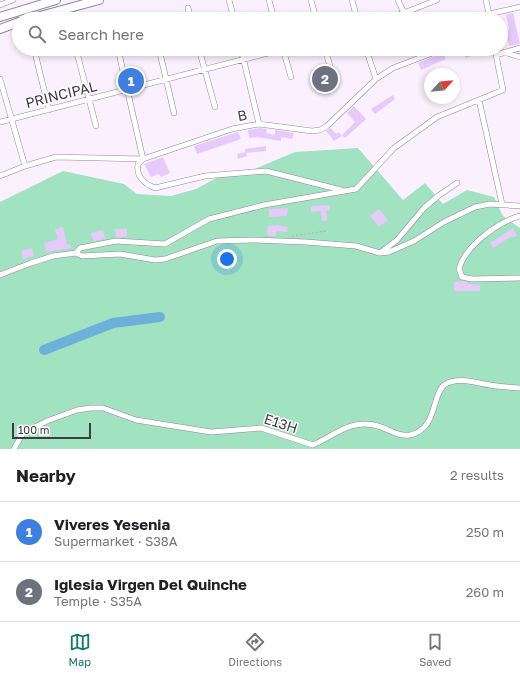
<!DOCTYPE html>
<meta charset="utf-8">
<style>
body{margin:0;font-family:"Golos Text",sans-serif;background:#f2f2f2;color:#202124}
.compass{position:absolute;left:424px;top:68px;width:36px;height:36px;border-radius:50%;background:#fff;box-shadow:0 2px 6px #0003;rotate:64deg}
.scale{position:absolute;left:12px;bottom:10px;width:79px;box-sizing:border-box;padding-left:4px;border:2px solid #403a42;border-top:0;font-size:11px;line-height:14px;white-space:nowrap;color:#403a42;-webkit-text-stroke:3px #fff;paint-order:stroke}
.you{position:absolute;left:227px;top:259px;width:14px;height:14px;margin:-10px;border:3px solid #fff;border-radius:50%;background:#1a73e8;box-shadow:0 0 0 6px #1a73e833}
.badge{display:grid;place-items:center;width:26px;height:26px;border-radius:50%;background:#0f766e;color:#fff;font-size:13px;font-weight:700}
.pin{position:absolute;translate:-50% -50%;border:2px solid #fff;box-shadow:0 1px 4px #0006}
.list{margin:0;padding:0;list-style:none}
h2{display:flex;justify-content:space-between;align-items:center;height:52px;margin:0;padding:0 16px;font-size:17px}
h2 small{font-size:13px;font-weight:400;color:#757577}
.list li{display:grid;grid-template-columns:26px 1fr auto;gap:12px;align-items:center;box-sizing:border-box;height:60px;padding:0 16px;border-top:1px solid #e0e0e0}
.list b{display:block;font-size:15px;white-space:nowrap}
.list p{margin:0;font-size:13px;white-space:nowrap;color:#757577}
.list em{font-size:13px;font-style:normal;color:#757577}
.icon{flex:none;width:22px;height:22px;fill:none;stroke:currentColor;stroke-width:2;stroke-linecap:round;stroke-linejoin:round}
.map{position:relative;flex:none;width:520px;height:449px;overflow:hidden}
.search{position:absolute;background:#fff;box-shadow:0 2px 6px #0003;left:12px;right:12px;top:12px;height:44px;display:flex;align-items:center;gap:10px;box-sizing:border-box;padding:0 14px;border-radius:22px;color:#757577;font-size:15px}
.sheet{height:172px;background:#fff}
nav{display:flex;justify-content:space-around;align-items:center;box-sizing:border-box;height:56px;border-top:1px solid #e0e0e0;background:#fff;font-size:11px;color:#757577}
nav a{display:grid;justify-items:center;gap:2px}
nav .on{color:#0f766e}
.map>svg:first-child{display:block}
.green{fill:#a1e2c0}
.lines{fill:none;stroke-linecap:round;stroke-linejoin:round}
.river{stroke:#6cb1da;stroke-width:10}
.building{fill:#e7cafc}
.minor-casing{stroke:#95869a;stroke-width:6}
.trunk-casing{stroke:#95869a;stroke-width:10}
.path{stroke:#b1a8b3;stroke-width:1;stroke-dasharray:2 2;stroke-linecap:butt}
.minor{stroke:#fff;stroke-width:5}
.trunk{stroke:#fff;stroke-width:8}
.labels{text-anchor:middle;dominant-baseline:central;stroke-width:3;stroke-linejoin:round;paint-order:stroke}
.street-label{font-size:14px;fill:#403a42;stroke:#fff}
</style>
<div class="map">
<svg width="520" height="449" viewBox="0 0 520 449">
<rect width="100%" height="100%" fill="#fbf1fe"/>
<path class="green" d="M358,148L403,200L425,183L443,204L467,190L494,197L503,216L520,228V449H0V202L63,171L124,184L137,194L171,196L196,189L220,176L252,170L295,152Z"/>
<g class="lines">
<path class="river" d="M44,350L113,323L160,317"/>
</g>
<path class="building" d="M513,13L520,44L509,46L506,30L509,29L506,14Z
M462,49H475L477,54L466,58Z
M443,53L446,59L421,70L418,63Z
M393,95L395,99L375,114L371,109Z
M354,106L366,119L345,138L342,135L355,122L347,113Z
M259,128L267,129L266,133L275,135V130L294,133L292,139L281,137V141L257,137L249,138L248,130Z
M331,128L336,134L339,132L342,136L334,141L326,131Z
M238,132L241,139L197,154L194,146Z
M266,146V151L246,153L247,156L238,159L237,154L245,152V149Z
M163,157L170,173L161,177L159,174L151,177L144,164Z
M330,205V210L326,211L327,220L322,221L321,211L311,212V206Z
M288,208L287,216L269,217V209Z
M379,209L388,220L379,227L370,216Z
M278,225L288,227L287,232L276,231V237L267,235L268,226Z
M63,227L67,245L70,244L71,248L46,252L44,243L58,239L55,229Z
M513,228L517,236L509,238L493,248L490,243Z
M114,229H127V237H117Z
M103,230L105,239L94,241L90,233Z
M32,248L34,256L23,259L21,251Z
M464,281L468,282V284L480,285V291H454V282Z"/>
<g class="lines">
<defs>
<path id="minor" d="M229,0L234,19
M269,0L274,19
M311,0L316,19
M352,0L357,19
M398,0L404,13
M486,0L490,19
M0,5L13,0
M188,8L191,19
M489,14L520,7
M152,17V19
M388,19L437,0
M76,49L96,126
M118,49L143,159
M159,49L174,113
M199,49L215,107
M241,49L259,124
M283,49L291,77
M325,49L335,83
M366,49L376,79
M504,52L520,57
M36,57L49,110
M0,79L25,166
M479,100L502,204
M0,122L284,49
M143,159L138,164C136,176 144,184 155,188L205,176L266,171L341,190
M0,176L25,166L56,157L143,159L232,129L259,124L312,131L320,130L327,126L376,79L393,68L443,49
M520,216C498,222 465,246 459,269L462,277L472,279L520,278
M76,253L80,248L116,241L165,244L209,219L264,205L356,189L394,148L437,117L503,90L496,55L520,48
M380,253L397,240L424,208L438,196L457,183
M0,275L31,263L53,256L76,253L82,256L120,254L155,260L165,259L217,241L254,240L306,242L356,246L380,253L389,252L414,241L444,222L475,207L490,204L520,206
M14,449L23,433L47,421L77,410L91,408H103L136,420L211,432L261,428L313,445C335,435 352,418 378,426C389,429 398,437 410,435C441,428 429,388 450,382C463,378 477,383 490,385C500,387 510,387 520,388"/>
<path id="trunk" d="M0,17L56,0
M29,19L99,0
M0,29L19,22"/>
</defs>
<use href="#minor" class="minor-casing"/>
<use href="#trunk" class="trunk-casing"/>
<path class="path" d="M292,236L326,231"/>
<use href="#minor" class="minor"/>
<use href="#trunk" class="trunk"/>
</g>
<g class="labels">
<g class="street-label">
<text transform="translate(61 94) rotate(-14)">PRINCIPAL</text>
<text transform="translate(242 115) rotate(-11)">B</text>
<text transform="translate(281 423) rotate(18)">E13H</text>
</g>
</g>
</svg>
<svg class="compass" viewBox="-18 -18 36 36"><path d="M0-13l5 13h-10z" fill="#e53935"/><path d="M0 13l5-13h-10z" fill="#757577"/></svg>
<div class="scale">100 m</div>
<div class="you"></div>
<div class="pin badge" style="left:131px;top:81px;background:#3f7fe0">1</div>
<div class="pin badge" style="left:325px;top:79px;background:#6b7280">2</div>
<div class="search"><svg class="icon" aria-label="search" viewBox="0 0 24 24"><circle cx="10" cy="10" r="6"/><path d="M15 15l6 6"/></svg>Search here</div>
</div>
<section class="sheet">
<h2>Nearby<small>2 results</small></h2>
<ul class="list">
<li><span class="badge" style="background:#3f7fe0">1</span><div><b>Viveres Yesenia</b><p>Supermarket · S38A</p></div><em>250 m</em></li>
<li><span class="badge" style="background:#6b7280">2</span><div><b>Iglesia Virgen Del Quinche</b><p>Temple · S35A</p></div><em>260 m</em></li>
</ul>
</section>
<nav>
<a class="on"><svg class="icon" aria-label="map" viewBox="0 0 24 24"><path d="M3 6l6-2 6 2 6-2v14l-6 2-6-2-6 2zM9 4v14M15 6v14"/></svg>Map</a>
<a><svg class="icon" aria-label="directions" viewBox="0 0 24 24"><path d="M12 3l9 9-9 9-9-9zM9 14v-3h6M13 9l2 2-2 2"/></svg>Directions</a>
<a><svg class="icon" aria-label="saved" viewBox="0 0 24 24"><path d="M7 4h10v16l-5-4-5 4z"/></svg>Saved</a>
</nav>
